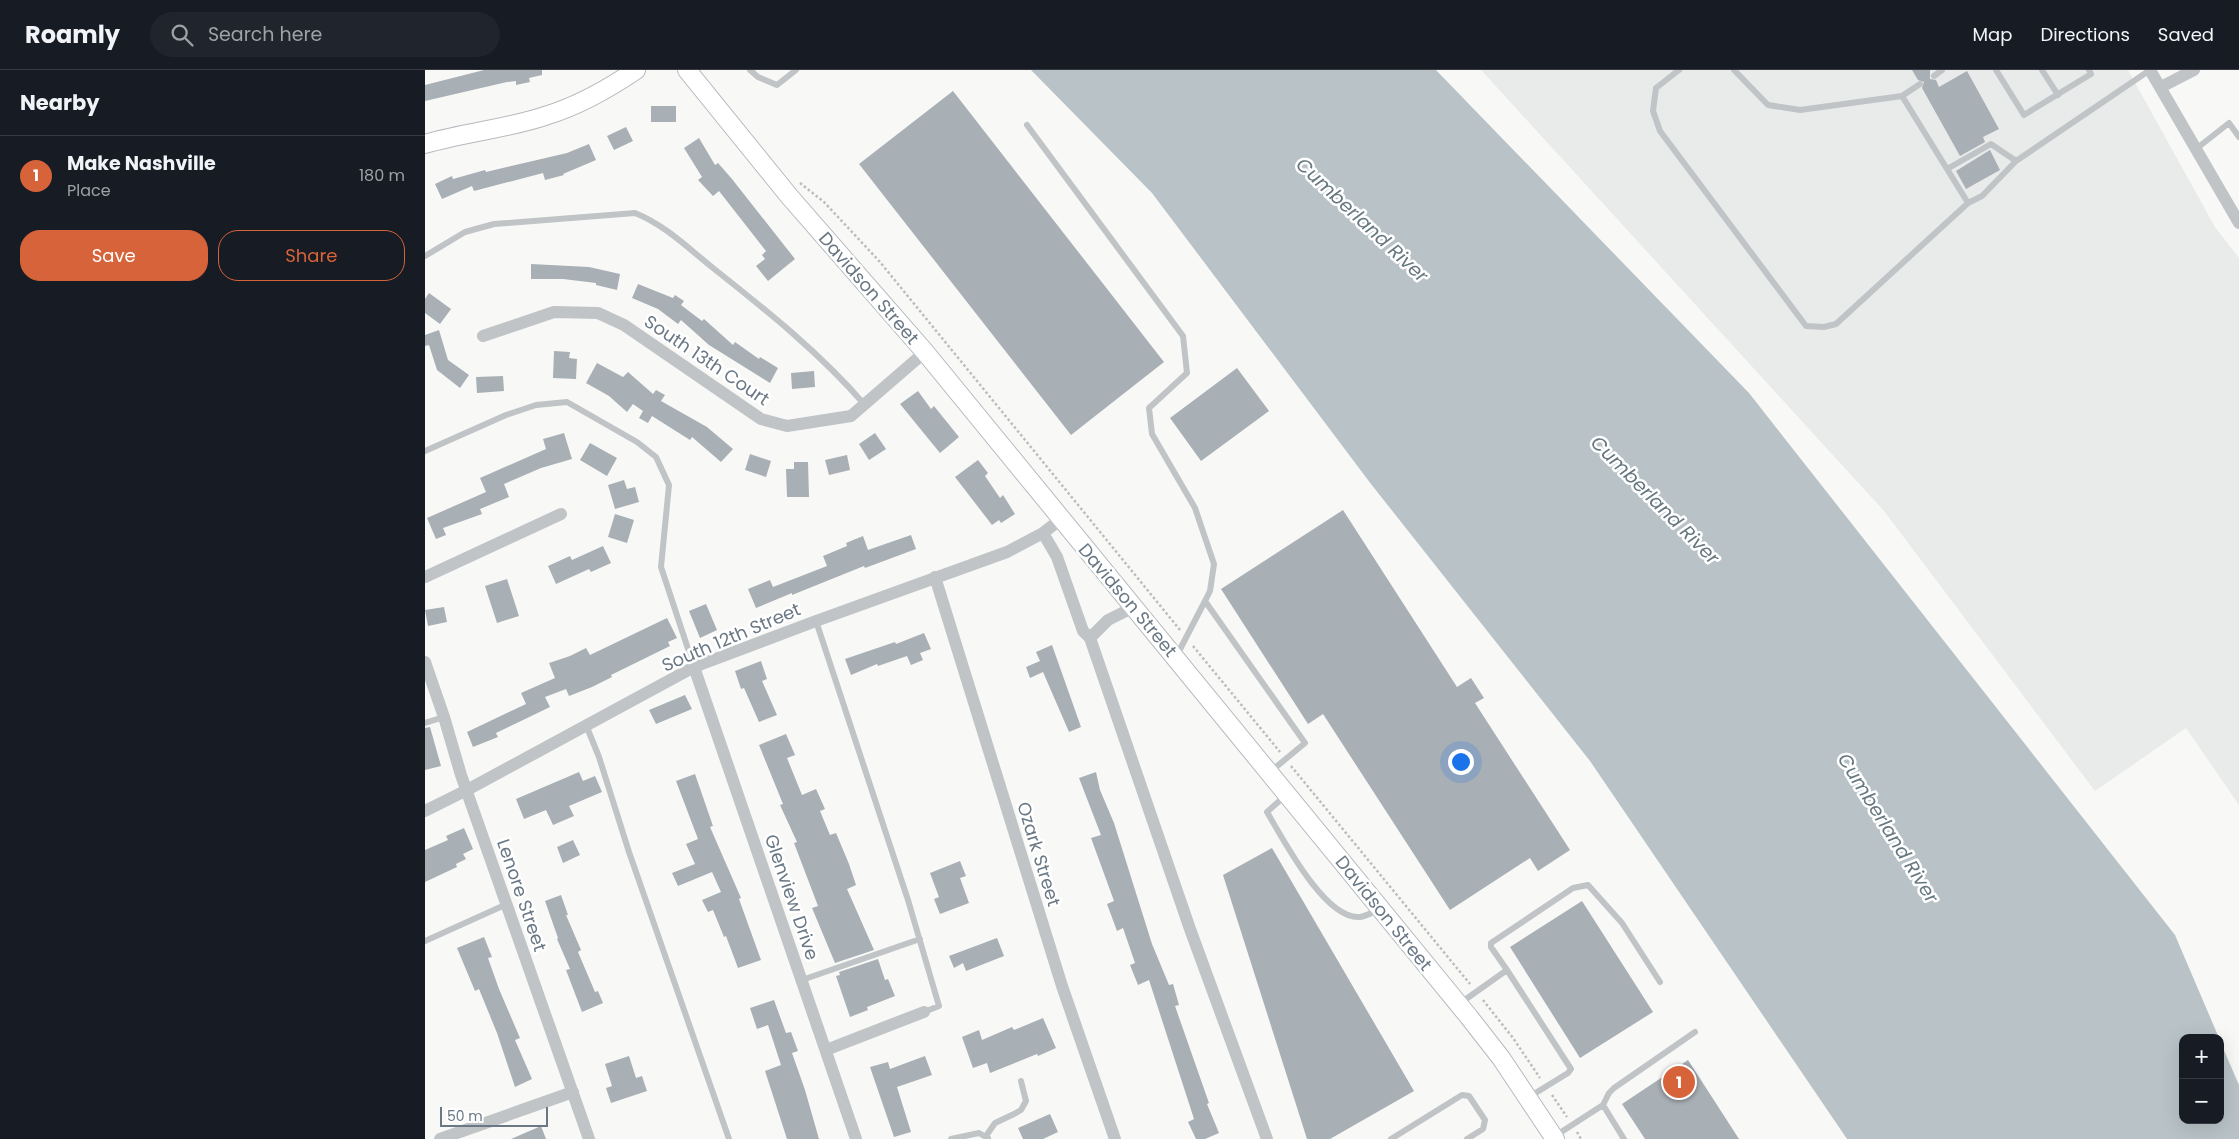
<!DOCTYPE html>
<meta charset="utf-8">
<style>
body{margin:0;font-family:Poppins,sans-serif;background:#20242c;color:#f1f3f6}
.controls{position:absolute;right:15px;bottom:15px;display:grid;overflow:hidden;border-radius:10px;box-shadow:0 5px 20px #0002}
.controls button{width:45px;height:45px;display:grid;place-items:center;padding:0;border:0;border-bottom:1px solid #363941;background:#171b24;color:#f1f3f6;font:25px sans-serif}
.scale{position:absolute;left:15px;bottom:12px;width:108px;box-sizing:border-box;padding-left:5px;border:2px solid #6a7885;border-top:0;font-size:14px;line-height:18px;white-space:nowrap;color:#6a7885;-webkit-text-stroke:4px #fff;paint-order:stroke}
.you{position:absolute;left:1035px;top:691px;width:18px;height:18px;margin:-12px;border:4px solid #fff;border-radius:50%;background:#1a73e8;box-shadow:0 0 0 8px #1a73e833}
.badge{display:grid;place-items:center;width:32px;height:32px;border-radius:50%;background:#d66339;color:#fff;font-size:16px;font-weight:700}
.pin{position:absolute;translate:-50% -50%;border:2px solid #fff;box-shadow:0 1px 5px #0006}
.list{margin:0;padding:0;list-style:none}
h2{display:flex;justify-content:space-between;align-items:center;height:65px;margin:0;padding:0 20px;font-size:21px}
h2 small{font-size:16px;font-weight:400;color:#9ea1a6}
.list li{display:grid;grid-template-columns:32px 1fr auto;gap:15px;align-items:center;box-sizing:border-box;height:80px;padding:0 20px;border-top:1px solid #363941}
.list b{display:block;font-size:19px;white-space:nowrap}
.list p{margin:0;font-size:16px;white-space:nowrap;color:#9ea1a6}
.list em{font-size:16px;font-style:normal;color:#9ea1a6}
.actions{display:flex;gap:10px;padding:15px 20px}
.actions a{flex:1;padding:11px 0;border:1px solid #d66339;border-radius:20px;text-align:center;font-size:18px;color:#d66339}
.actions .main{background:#d66339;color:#fff}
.icon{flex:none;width:28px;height:28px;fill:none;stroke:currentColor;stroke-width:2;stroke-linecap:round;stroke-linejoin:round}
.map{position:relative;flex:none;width:1814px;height:1069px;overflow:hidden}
header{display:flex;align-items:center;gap:30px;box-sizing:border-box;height:70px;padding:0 25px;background:#171b24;border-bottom:1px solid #363941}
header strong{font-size:24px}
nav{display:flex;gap:28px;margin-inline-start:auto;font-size:18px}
.search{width:350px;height:45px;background:#20242c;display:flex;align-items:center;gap:12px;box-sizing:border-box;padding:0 18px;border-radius:28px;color:#9ea1a6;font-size:19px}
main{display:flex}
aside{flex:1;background:#171b24}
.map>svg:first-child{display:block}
.built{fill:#e9eaea}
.water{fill:#b9c3c7}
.building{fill:#a8afb5}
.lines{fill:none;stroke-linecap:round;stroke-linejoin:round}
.secondary-casing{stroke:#b5b9be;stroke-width:20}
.path{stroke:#babdbf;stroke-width:2.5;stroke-dasharray:2.5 2.5;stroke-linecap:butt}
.lane{stroke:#c0c4c7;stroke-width:6}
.street{stroke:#c0c4c7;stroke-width:12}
.secondary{stroke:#fff;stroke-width:18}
.labels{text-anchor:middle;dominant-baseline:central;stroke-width:5;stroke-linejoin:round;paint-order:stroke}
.street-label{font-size:18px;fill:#6a7885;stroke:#fff}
.water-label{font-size:19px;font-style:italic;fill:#667880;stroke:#fff}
</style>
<header>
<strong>Roamly</strong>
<div class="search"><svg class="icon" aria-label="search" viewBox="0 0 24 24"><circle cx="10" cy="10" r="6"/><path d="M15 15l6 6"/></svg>Search here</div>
<nav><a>Map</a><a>Directions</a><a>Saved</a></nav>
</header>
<main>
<aside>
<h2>Nearby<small></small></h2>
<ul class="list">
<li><span class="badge">1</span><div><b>Make Nashville</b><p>Place</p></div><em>180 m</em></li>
</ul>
<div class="actions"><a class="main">Save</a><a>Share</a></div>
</aside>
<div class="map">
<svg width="1814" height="1069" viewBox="0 0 1814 1069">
<rect width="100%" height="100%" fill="#f8f9f6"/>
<path class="built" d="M1056,0H1703L1790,157L1814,188V735L1761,658L1670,721L1459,441Z"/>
<path class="water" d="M606,0H1011L1324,323L1750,865L1794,968H1758V1050H1795V971L1814,1015V1069H1422L1165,691L946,414L727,123Z"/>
<path class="building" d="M59,0H117V5L104,8L105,12L91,15V11L82,12L0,31V15Z
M1487,0H1505V9L1511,10L1514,17L1542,1L1574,59L1558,67L1560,72L1535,86L1497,18L1499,12L1493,10Z
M528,21L739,292L646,365L434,94Z
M226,36H251V52H226Z
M201,57L208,71L189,80L182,66Z
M274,68L290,95L293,93L307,109L370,189L343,211L331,196L340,189L337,185L341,181L294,121L288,126L273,110L277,107L259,78Z
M164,74L171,90L138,104L139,105L120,110L118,103L49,121L47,116L17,129L10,114L27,106L28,109L60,100L61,102L142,83Z
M1565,80L1575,100L1541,119L1531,101Z
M106,194L164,197L195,204L192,220L171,215V213L138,209H106Z
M213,214L248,228L250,225L259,231L256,235L277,251L279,249L308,275L310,272L334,289L335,287L353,298L345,313L284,275L256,250L253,254L233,239L207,228Z
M4,223L26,239L15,254L0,243V229Z
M14,260L23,290L44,305L35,318L12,300L4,275L0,276V265Z
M129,281L145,282L144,288L152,289L151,309L128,308Z
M172,293L198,307L203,302L228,324L231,320L240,325L236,331L282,357L308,379L296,392L267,367L265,370L227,346L223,353L214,348L218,341L208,334L202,342L184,326L161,313Z
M812,298L844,341L776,391L745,348Z
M389,301L390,317L367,319L366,303Z
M78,306L79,321L52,323L51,307Z
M493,321L506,339L509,336L534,367L515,383L475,334Z
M139,363L147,389L116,398L79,414L84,427L55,439L57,444L18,458L21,465L11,469L2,448L61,422L55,408L121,379L118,369Z
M450,363L461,379L444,390L434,374Z
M165,373L192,388L182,406L155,390Z
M325,384L346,391L341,407L320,400Z
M422,385L425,400L404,405L400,390Z
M553,390L563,403L560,406L575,428L578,425L590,444L576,453L574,450L567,455L530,407Z
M369,392H383L384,427H362L361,399H369Z
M199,410L202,419L210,417L214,432L190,439L183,415Z
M918,440L1032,617L1046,608L1059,628L1050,633L1145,780L1113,801L1105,788L1025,840L898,644L883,654L796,519Z
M190,444L209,450L202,473L183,467Z
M486,465L491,479L440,498L439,496L367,525V523L331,538L323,519L345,510L348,517L402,496L398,486L422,476L421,473L438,466L443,480Z
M178,476L186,493L166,502L164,499L131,514L123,496L145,486L147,490Z
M82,509L94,546L72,553L60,516Z
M281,534L292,560L275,568L264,541Z
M19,537L22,552L3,556L0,540Z
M242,548L252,568L243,572L245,576L186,605L187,607L167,617L144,626L141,619L120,627L125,637L71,663L73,667L48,677L42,662L101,634L96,623L130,608L124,593L145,586L161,578L165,585Z
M499,563L506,579L495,583L498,590L486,595L482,586L453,596L452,594L426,605L420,589L470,572L471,574Z
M627,575L656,657L644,662L618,602L605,608L601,597L615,591L611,582Z
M336,591L342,609L337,611L352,645L334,652L319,618L316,619L310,601Z
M260,625L267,639L231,654L224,640Z
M5,657L16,696L0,700V658Z
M361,664L370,685L362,688L377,725L391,719L400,739L395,741L405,765L411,763L424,794L431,815L422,819L449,880L410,893L387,838L393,836L369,773L372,772L355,735L358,734L334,675Z
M154,702L158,711L170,706L177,722L144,736L149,746L128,755L121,740L99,749L91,729Z
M671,702L675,720L689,753L727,874L744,915L748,914L754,935L750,936L784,1033L782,1034L794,1063L780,1069H771L763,1052L769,1049L724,910L713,915L705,895L710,893L698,858L692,861L682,834L689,831L666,768L676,765L654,708Z
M270,704L288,756L285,757L316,828L314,829L336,890L313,898L301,866L299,867L288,840L283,842L277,830L296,822L287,802L253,816L247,803L270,794L261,774L273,769L251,711Z
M39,758L48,779L38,784L41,789L31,794L32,797L0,812V780L23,770L21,766Z
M148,770L155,785L138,793L132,777Z
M847,778L989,1021L905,1069H882L798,805Z
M535,791L541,806L535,808L544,833L515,844L509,829L514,827L505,803Z
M136,825L143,845H141L156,880L153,882L170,922L173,921L178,933L157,942L141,900L145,899L132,869L133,868L120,831Z
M1157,831L1228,942L1155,988L1085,877Z
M59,867L67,887L63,888L74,919L95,968L90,970L107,1009L90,1017L72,963L54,919L50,921L32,878Z
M572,868L579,886L541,901L538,893L529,898L524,886Z
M453,889L460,910L463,909L470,926L442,937L443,940L425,947L411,906L415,905L414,902Z
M349,930L361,963L366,962L373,981L367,983L380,1020L394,1069H362L340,1001L356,995L343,955L332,959L325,938Z
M618,948L631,978L613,986L612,984L565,1003L562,993L548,998L537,967L554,960L557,970L587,957L589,960Z
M204,986L211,1008L217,1006L222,1021L186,1033L181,1018L187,1016L180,994Z
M500,986L507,1005L472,1017L486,1062L469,1067L445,997L463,992L465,999Z
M1263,990L1314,1069H1220L1197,1034Z
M625,1044L633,1062L618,1069H598L593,1058Z
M116,1056L121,1069H86Z"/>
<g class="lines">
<defs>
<path id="secondary" d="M262,0L364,126L500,282L1044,947L1076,988L1130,1069
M0,74C40,62 83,59 123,45C155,35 183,19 211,0"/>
</defs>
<use href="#secondary" class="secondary-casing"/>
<path class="path" d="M375,113L399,132L455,192L755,560
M768,576L855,682
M866,696L1045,914
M1058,930L1088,968L1115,1008
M1127,1025L1142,1047
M1152,1062L1156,1069"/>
<path class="lane" d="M325,0L333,7L352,15L371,0
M1254,0L1231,18L1228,41L1235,61L1381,256L1399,257L1411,254L1543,133
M1309,0L1343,35L1375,40L1477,26
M1571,0L1599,45L1666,4L1664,0
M1617,0L1633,25
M1509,6L1517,0
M1495,14L1477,26L1543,133L1557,126L1591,91L1725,0
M602,55L758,266L762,303L724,338L727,364L770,438L789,494L785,521L780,531L880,673L845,702
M1771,79L1804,53L1814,67
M1522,99L1566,74L1591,91
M0,186L40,162L69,154L210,143C240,155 263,178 288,198C341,240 395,283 439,334
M0,381L81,345L111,335L142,332L212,372L231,387L244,415L236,497L269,597
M391,551L483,830L514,936L499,942
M751,587L780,531
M0,653L19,647
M161,655L174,687L204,782L304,1069
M861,725L842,742C858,769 900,850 935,847C941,846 948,842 953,840
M0,871L82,834
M1082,900L1066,877V873L1148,818L1163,815L1197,853L1235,912
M377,910L495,869
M1034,934L1082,900L1146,999L1143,1003L1104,1027
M1178,1035L1184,1023L1189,1018L1270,962
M561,1066L570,1053L589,1044L596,1040L601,1031L596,1011
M1130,1066L1178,1035L1199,1069
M526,1069L554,1063L563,1068
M966,1069L1037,1025L1044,1026L1060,1050L1058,1059L1042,1069"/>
<path class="street" d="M1725,0L1814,153
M1736,17L1769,0
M58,266L129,242L173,243L199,255L336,349L362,356L426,346L500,282
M618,463L632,487L658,561L665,568L765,859L842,1069
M0,507L136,444
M510,507L637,916L690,1069
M665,568L683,550L709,537
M0,592L19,647L36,705L164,1069
M269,597L431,1069
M0,741L42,720L269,597L391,551L582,482L618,463L636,449
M401,980L499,942
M15,1069L148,1022"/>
<use href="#secondary" class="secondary"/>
</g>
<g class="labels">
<g class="street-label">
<text transform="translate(444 218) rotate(49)">Davidson Street</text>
<text transform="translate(282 290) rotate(34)">South 13th Court</text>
<text transform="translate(703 530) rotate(50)">Davidson Street</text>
<text transform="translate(306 567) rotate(-23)">South 12th Street</text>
<text transform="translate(614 784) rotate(73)">Ozark Street</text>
<text transform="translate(97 825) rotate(71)">Lenore Street</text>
<text transform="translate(367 827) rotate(71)">Glenview Drive</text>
<text transform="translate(959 843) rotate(51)">Davidson Street</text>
</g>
<g class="water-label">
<text transform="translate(937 150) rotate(43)">Cumberland River</text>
<text transform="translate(1230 430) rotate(45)">Cumberland River</text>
<text transform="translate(1463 758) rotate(58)">Cumberland River</text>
</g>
</g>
</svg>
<div class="controls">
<button>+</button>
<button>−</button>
</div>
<div class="scale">50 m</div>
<div class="you"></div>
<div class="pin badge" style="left:1254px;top:1012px">1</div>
</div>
</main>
